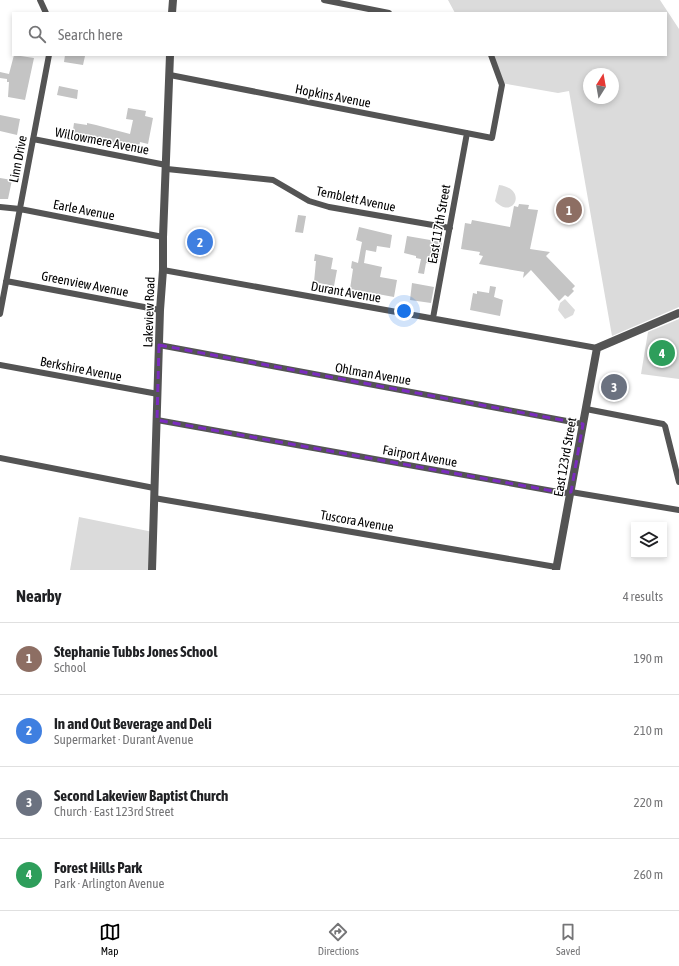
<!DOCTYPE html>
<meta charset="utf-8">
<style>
body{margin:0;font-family:"Asap Condensed",sans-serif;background:#f6f6f6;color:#202124}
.controls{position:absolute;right:12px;bottom:12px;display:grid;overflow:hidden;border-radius:0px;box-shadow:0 2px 6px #0003}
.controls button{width:36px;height:36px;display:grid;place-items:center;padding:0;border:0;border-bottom:1px solid #e0e0e0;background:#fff;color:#202124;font:20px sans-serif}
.compass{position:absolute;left:583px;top:68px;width:36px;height:36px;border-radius:50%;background:#fff;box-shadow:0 2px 6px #0003;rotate:11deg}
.you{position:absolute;left:404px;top:311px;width:14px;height:14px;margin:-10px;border:3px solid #fff;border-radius:50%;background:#1a73e8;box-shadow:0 0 0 6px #1a73e833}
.badge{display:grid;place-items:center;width:26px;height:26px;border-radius:50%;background:#000;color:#fff;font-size:13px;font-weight:700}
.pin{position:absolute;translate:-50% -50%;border:2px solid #fff;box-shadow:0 1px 4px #0006}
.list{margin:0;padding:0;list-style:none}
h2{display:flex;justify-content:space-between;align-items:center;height:52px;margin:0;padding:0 16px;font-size:17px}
h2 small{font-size:13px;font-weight:400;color:#757577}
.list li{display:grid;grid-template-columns:26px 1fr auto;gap:12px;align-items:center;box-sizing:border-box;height:72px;padding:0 16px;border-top:1px solid #e0e0e0}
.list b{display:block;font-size:15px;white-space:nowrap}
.list p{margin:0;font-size:13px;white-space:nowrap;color:#757577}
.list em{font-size:13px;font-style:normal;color:#757577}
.icon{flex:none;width:22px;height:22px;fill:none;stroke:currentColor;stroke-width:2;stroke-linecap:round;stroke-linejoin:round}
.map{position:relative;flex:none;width:679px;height:570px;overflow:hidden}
.search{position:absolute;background:#fff;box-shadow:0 2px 6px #0003;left:12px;right:12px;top:12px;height:44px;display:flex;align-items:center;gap:10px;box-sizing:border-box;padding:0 14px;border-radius:0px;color:#757577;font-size:15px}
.sheet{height:340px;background:#fff}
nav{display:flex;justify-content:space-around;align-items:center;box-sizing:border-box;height:56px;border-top:1px solid #e0e0e0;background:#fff;font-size:11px;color:#757577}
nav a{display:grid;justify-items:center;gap:2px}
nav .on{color:#000}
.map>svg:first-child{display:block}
.green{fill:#dbdbdb;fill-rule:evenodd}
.building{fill:#c4c4c4}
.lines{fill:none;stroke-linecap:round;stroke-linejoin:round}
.minor{stroke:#545454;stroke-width:6}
.tertiary{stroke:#545454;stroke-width:8}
.marked{fill:none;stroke:#7b2cbf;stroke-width:3;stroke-dasharray:8 5;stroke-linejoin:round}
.labels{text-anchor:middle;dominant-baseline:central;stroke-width:3;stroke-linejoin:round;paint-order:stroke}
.street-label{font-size:13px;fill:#000;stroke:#fff}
</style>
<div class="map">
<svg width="679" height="570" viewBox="0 0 679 570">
<rect width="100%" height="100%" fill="#fff"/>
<path class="green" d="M448,0H660L679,29V307L612,336L569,91L558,93L501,83L491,55H666V13H455ZM589,74H613V98H589Z
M499,185C529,189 513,221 495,201Z
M565,299L575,310L573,315L565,319L558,310L560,303Z
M679,319V379L641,374L648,332Z
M79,517L153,532L152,570H70Z"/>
<path class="building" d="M14,55L34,58L25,100L8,97L9,82H7V79L0,78V72L9,74Z
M65,55L85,56L83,65L64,62Z
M59,86L78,90L77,99L57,95Z
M128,108L146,111L145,116L153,118L148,144L140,142L139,147L93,139V141L72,137L74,123L87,125V123L96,125L130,134L133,120L126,119Z
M0,115L20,119L17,135L0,131Z
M0,178L12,180L8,199H0Z
M519,204L529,205L528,209L538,210L530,249L550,252L546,256L575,286L572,289L574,291L568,297L565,295L559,301L531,270L523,278L524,272L479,264L483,256L479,255L480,252L461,249L465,223L471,224L472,220L510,227L514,206L518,207Z
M298,215L306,216L303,233L295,232Z
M359,227L392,235L390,248L377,246L376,252L366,250L364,263L382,267L380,277L397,280L394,297L350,289L353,269L351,268L352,261L358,263L362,242L356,240Z
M193,232L196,236L199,233L208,243L200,250L189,236Z
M407,236L442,242L438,263L435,262L434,264L426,263L424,274L418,273L421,259L416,258V256L404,253Z
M315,254L333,258L331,269L337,270L334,286L314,282L316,261H314Z
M412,283L434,287L431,303L410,300Z
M490,286L496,287L494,297L503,300L500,316L470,310L473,293L477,294V291L489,293Z"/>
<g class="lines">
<path class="minor" d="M40,0L46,13
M324,0L389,13
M170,75L492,138L502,85L491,55
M33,139L166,165
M167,169L273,180L309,201L329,207L450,228
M0,207L20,209L163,237
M163,270L597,348
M6,281L160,310
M0,314L49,55
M433,318L467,133
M159,345L583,424
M0,365L158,394
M586,409L663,424L665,426L679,482
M157,420L564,493L571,492L679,510
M0,458L154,488
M154,498L556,567"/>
<path class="tertiary" d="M172,13L173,0
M152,570L160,310L163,270V237L170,55
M556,570L597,348L679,313"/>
</g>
<path class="marked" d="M159,345L583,424L571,492L564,493L157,420Z"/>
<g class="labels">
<g class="street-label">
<text transform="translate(333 96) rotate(11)">Hopkins Avenue</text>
<text transform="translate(102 141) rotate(11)">Willowmere Avenue</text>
<text transform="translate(18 159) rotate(-79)">Linn Drive</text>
<text transform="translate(356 199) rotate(12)">Temblett Avenue</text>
<text transform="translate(84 210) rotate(11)">Earle Avenue</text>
<text transform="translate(439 224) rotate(-80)">East 117th Street</text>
<text transform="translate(85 284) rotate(11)">Greenview Avenue</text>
<text transform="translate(346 292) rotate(10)">Durant Avenue</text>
<text transform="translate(149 312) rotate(-88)">Lakeview Road</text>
<text transform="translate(81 369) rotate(11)">Berkshire Avenue</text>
<text transform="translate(373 374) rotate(10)">Ohlman Avenue</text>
<text transform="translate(420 456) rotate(10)">Fairport Avenue</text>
<text transform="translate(565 457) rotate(-80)">East 123rd Street</text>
<text transform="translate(357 521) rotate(10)">Tuscora Avenue</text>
</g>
</g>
</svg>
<div class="controls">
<button><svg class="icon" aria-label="layers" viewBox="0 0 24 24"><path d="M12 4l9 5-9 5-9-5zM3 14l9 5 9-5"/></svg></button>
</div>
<svg class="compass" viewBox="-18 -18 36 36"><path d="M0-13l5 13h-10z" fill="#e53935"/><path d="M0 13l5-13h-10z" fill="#757577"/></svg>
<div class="you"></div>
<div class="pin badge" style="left:569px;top:210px;background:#8d6e63">1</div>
<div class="pin badge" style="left:200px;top:242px;background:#3f7fe0">2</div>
<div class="pin badge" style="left:614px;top:387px;background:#6b7280">3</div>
<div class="pin badge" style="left:662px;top:353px;background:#2e9e5b">4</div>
<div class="search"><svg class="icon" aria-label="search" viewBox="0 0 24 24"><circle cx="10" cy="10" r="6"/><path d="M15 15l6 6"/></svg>Search here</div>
</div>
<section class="sheet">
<h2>Nearby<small>4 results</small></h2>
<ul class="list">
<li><span class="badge" style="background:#8d6e63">1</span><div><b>Stephanie Tubbs Jones School</b><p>School</p></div><em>190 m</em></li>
<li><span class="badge" style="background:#3f7fe0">2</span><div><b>In and Out Beverage and Deli</b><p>Supermarket · Durant Avenue</p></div><em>210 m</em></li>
<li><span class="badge" style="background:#6b7280">3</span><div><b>Second Lakeview Baptist Church</b><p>Church · East 123rd Street</p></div><em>220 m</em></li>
<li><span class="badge" style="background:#2e9e5b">4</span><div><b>Forest Hills Park</b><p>Park · Arlington Avenue</p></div><em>260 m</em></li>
</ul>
</section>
<nav>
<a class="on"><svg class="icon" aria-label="map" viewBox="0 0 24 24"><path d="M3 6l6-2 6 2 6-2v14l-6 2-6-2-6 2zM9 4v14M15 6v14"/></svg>Map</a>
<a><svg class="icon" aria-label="directions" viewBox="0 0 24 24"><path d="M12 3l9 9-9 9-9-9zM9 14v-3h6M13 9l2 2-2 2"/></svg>Directions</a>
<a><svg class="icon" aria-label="saved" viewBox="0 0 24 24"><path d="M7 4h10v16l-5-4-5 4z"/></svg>Saved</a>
</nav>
